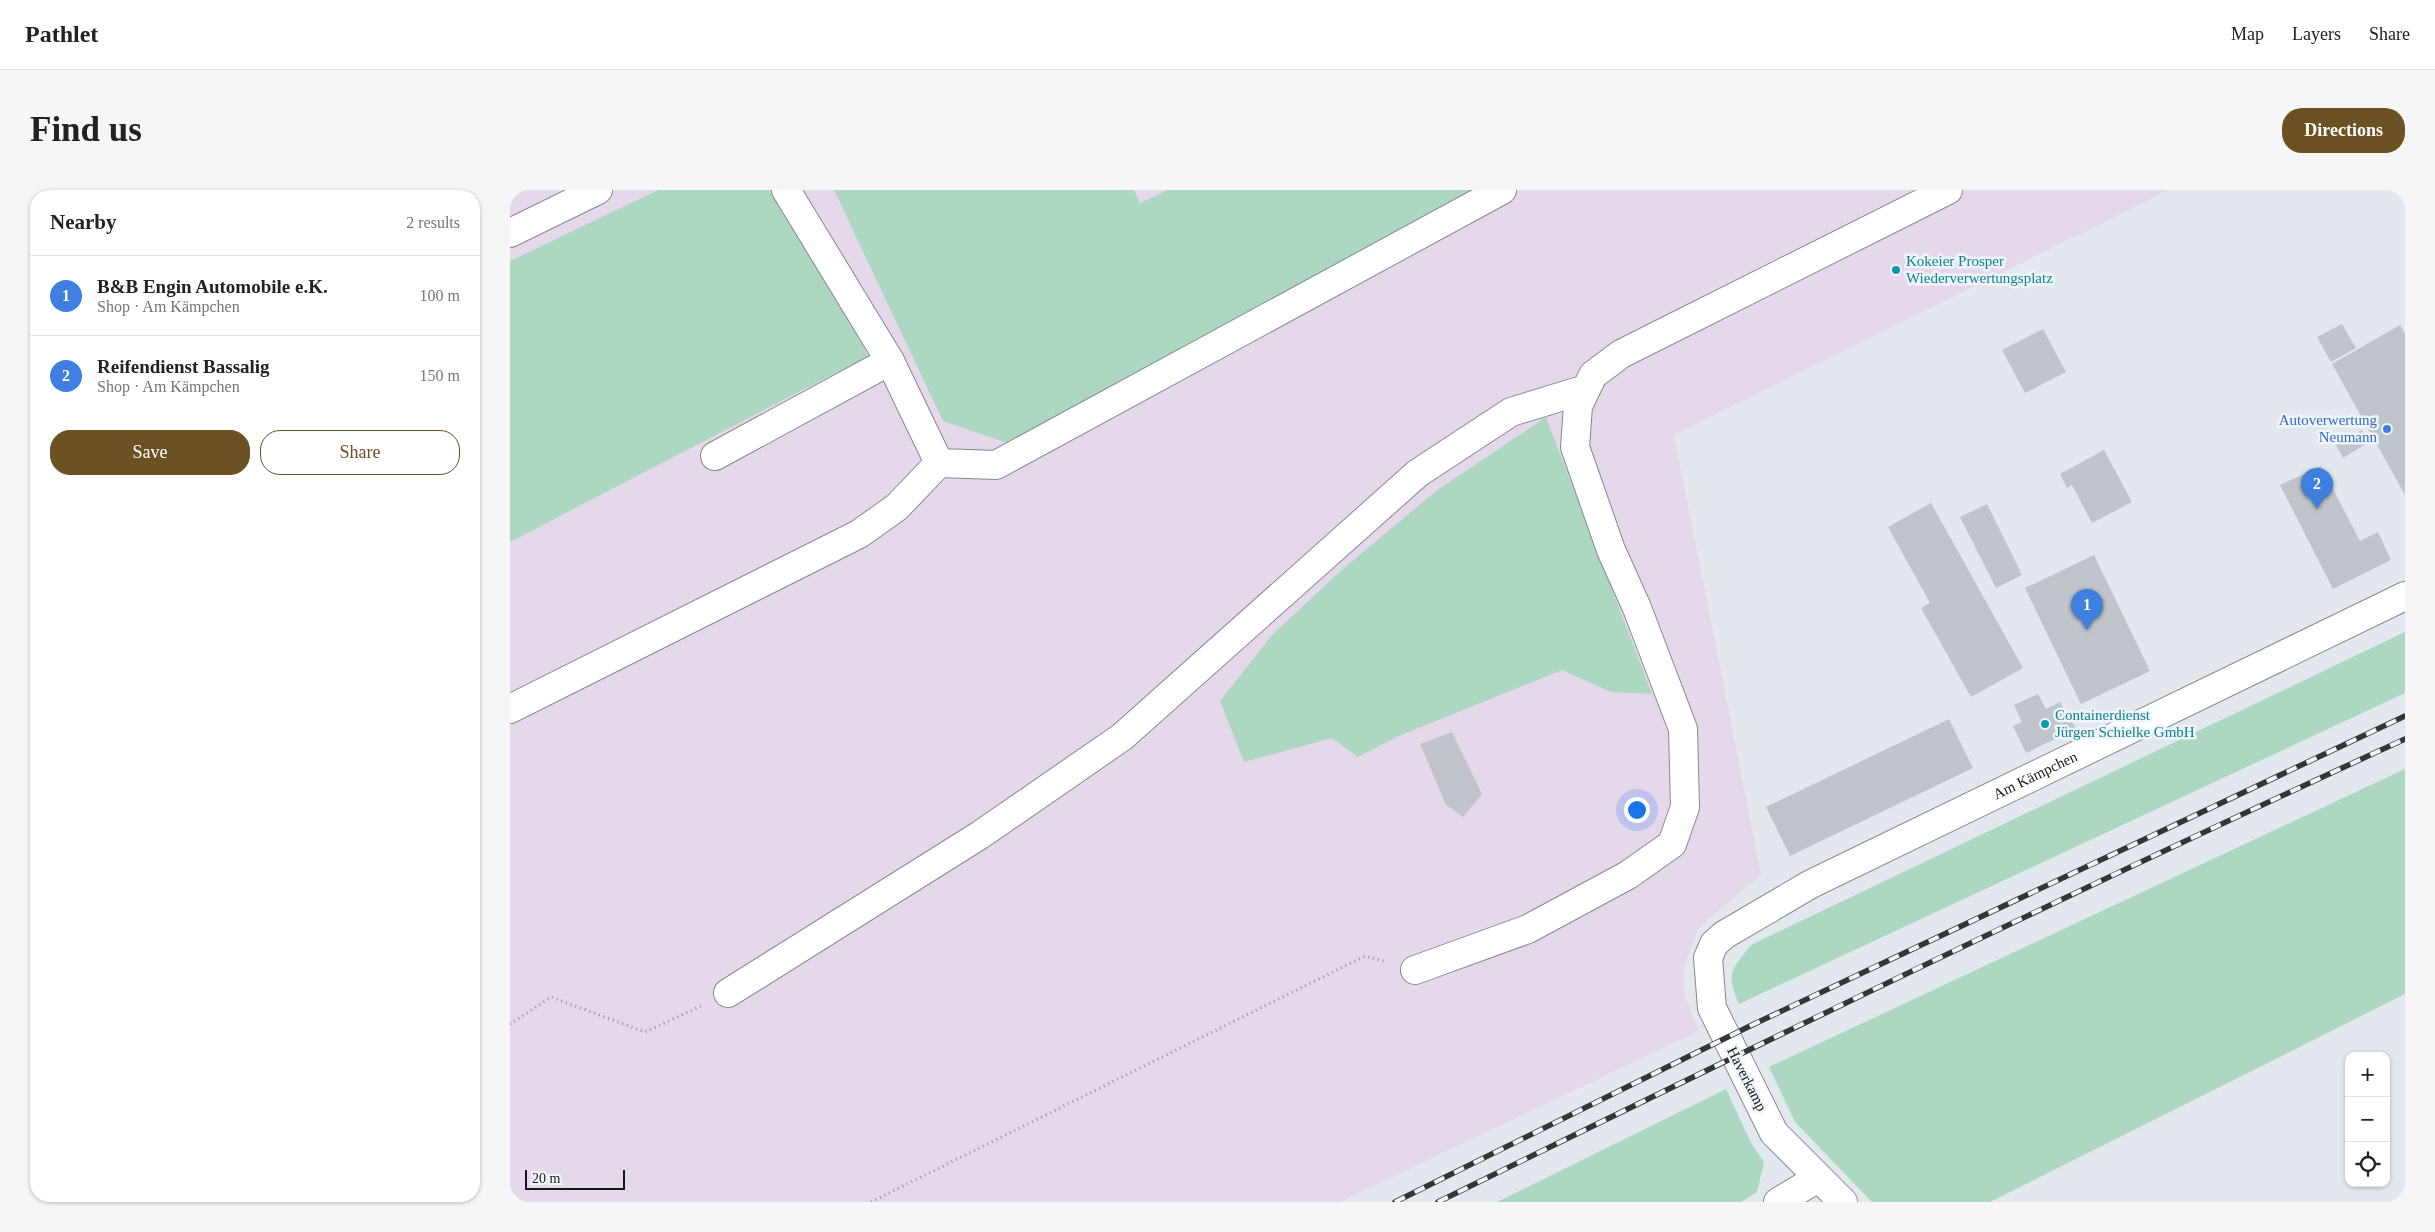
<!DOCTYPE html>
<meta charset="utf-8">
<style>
body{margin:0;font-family:Georgia,serif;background:#f6f6f6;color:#222}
.controls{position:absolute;right:15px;bottom:15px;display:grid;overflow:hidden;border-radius:10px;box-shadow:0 1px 4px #0004}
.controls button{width:45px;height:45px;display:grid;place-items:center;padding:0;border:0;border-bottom:1px solid #e0e0e0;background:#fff;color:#222;font:25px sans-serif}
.scale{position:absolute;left:15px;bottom:12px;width:100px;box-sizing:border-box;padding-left:5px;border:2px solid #151819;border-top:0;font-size:14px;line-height:18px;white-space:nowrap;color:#151819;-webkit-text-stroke:4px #eff5fa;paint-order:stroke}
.you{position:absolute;left:1126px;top:619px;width:18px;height:18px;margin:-12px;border:4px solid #fff;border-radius:50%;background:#1a73e8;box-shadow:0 0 0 8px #1a73e833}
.badge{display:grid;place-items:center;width:32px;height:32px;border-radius:50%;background:#6c5123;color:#fff;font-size:16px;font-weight:700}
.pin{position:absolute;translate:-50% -41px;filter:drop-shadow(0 1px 2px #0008)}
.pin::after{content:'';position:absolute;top:26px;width:18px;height:15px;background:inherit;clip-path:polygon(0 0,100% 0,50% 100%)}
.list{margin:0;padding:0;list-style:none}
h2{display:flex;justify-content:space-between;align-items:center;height:65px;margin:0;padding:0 20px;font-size:21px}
h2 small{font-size:16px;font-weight:400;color:#767676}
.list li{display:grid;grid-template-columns:32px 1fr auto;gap:15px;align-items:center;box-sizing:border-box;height:80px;padding:0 20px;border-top:1px solid #e0e0e0}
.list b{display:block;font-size:19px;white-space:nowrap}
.list p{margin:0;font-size:16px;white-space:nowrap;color:#767676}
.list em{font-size:16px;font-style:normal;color:#767676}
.actions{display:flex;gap:10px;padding:15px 20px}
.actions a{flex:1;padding:11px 0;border:1px solid #6c5123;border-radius:20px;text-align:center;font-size:18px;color:#6c5123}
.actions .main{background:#6c5123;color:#fff}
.icon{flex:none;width:28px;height:28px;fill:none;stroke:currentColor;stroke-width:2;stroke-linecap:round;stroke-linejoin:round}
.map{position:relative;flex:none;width:1895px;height:1012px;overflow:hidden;border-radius:20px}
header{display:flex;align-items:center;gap:30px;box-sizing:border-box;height:70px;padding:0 25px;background:#fff;border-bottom:1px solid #e0e0e0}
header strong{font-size:24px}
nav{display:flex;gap:28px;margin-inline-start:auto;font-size:18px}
.intro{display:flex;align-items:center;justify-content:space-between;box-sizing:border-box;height:120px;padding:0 30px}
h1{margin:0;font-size:35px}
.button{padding:12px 22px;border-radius:20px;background:#6c5123;color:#fff;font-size:18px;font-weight:700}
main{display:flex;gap:30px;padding:0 30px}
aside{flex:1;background:#fff;border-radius:20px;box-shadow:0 1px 4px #0004}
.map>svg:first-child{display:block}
.industrial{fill:#e6d8eb}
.green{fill:#acd7c0}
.building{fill:#bfc5ca}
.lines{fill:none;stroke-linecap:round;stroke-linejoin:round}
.street-casing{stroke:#858a8f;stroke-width:30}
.path{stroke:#8d9295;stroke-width:3;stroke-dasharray:1 4;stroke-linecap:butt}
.street{stroke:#fff;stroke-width:28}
.rail-casing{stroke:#323637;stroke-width:5.5}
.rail{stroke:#eff5fa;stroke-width:4;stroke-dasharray:11;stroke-linecap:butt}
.culture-dot{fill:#0f9aa8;stroke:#eff5fa;stroke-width:2}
.shop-dot{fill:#3f7fe0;stroke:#eff5fa;stroke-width:2}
.labels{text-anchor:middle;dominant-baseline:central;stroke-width:5;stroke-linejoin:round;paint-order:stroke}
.culture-label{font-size:15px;fill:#0d838f;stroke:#eff5fa;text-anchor:start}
.shop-label{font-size:15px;fill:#366cbe;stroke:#eff5fa;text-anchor:end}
.street-label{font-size:15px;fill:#151819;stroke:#eff5fa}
</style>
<header>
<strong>Pathlet</strong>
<nav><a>Map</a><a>Layers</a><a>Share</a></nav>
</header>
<div class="intro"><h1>Find us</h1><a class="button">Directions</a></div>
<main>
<aside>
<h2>Nearby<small>2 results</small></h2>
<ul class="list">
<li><span class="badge" style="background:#3f7fe0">1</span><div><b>B&amp;B Engin Automobile e.K.</b><p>Shop · Am Kämpchen</p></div><em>100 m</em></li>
<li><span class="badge" style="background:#3f7fe0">2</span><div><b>Reifendienst Bassalig</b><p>Shop · Am Kämpchen</p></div><em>150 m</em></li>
</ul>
<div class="actions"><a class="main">Save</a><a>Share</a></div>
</aside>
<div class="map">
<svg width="1895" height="1012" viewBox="0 0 1895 1012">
<rect width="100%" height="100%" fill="#e2e8ed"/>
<path class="industrial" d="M0,0H1659L1164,245L1251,684L1188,739L1174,778V805L1189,841L830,1012H0Z"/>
<path class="green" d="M148,0H273L358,166L0,352V71Z
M324,0H624L630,13L658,0H968L500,254L433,231Z
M1036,227L1142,504L1101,502L1052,480L889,546L848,567L822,548L734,572L710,511L762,445L834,378L926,301Z
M1895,442V503L1229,814C1215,783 1222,779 1241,755Z
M1895,579V804L1480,1012H1362L1285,932L1259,877Z
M1216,899L1241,953L1254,972L1247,1002L1231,1012H987Z"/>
<path class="building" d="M1832,134L1846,158L1821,172L1807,147Z
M1890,135L1895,144V305L1822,174Z
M1533,139L1556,182L1515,203L1492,160Z
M1852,240L1859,252L1833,268L1826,255Z
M1594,260L1622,312L1582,333L1562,295L1557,298L1550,284Z
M1811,276L1850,351L1868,342L1881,370L1823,399L1770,295Z
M1421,313L1513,478L1461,507L1411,418L1420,413L1378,337Z
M1477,314L1512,385L1486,398L1450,327Z
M1584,365L1640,481L1571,514L1515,398Z
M1528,504L1536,519L1550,512L1566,539L1516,563L1503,536L1512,532L1504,515Z
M1439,529L1463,578L1280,666L1256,617Z
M942,542L972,604L953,627L936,615L910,554Z"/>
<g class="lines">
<defs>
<g id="street">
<path d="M276,0L380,171L429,273L486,275L992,0"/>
<path d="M0,43L88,0"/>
<path d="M205,266L380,171"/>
<path d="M0,519L349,344L387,317L429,273"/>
<path d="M905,780L1018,739L1118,685L1162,654L1175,617L1173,539L1127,418L1101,360L1065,257L1068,216L1083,185L1111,164L1438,0"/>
<path d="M218,803L470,645L612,547L908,283L1001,222L1076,199"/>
<path d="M1268,1012L1308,988"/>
<path id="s1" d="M1333,1012L1264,943L1202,818L1198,768L1204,754L1214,745L1301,694L1895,406"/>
</g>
</defs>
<use href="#street" class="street-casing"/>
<path class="path" d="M0,834L41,807L135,842L191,816
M361,1012L855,766L877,772"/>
<use href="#street" class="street"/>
<defs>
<path id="rail" d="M885,1012L1240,836L1895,526
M928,1012C1249,854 1570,698 1895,549"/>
</defs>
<use href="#rail" class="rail-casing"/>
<use href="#rail" class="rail"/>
</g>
<g class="culture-dot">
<circle cx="1386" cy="80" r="5"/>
<circle cx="1535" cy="534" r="5"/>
</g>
<circle class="shop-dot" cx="1877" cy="239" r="5"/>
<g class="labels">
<g class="culture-label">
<text x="1396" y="71">Kokeier Prosper<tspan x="1396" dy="17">Wiederverwertungsplatz</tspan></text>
<text x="1545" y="525">Containerdienst<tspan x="1545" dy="17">Jürgen Schielke GmbH</tspan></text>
</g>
<g class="shop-label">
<text x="1867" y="230">Autoverwertung<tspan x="1867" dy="17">Neumann</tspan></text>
</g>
<g class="street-label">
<text stroke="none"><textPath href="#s1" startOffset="666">Am Kämpchen</textPath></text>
<text transform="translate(1237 889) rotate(63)">Haverkamp</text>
</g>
</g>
</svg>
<div class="controls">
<button>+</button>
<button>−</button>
<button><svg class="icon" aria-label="locate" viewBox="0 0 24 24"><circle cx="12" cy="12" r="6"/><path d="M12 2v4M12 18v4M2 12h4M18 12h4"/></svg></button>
</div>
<div class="scale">20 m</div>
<div class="you"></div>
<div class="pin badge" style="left:1577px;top:440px;background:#3f7fe0">1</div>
<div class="pin badge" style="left:1807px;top:319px;background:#3f7fe0">2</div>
</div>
</main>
